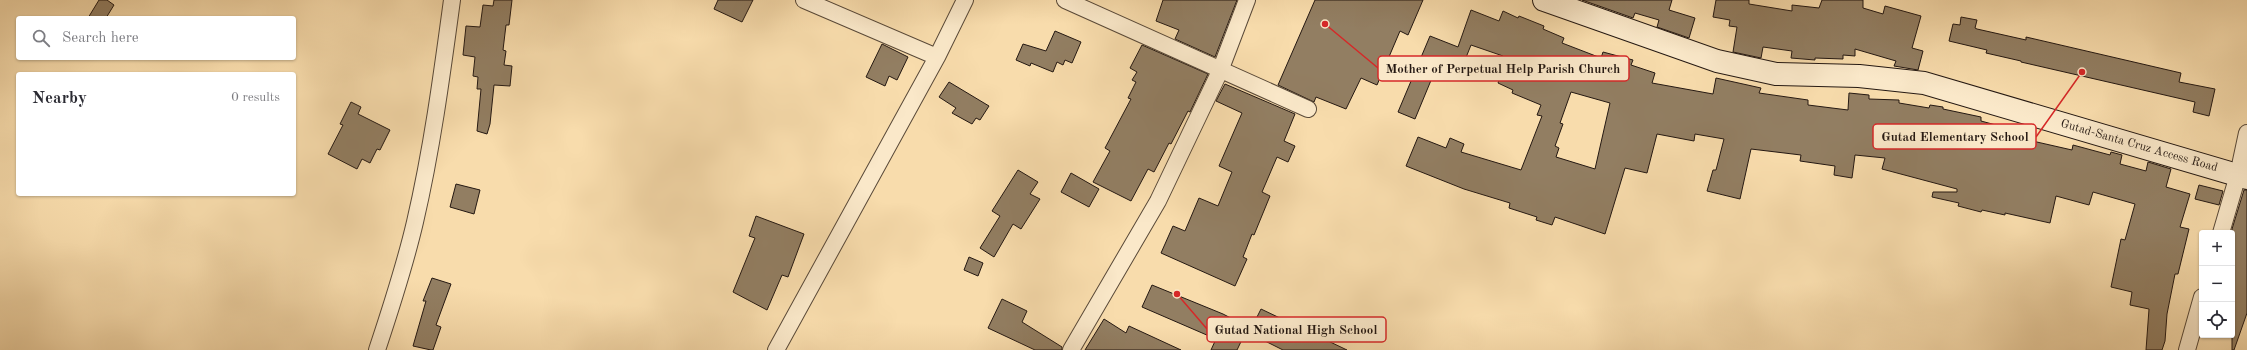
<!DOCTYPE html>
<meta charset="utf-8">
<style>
body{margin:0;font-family:"Old Standard TT",serif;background:#f2f2f3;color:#2b2b33}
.controls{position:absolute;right:12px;bottom:12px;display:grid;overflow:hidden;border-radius:4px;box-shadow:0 1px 3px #0004}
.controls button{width:36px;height:36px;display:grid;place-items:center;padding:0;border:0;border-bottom:1px solid #e1e1e2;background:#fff;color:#2b2b33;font:20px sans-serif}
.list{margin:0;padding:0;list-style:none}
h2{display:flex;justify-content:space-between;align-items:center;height:52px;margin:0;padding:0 16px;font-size:17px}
h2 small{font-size:13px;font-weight:400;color:#7c7c81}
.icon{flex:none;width:22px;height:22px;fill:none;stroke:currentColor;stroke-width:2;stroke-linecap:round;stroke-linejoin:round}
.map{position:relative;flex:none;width:2247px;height:350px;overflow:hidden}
.search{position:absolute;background:#fff;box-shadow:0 1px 3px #0004;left:16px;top:16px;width:280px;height:44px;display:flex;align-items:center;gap:10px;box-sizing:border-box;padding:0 14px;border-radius:4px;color:#7c7c81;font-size:15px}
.panel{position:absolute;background:#fff;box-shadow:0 1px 3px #0004;left:16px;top:72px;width:280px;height:124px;border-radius:4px}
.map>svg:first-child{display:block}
.building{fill:#927e62;stroke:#241812;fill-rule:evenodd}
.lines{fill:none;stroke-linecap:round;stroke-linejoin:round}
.street-casing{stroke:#594938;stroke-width:18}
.secondary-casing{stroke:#241812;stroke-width:24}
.street{stroke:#fae8c9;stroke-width:16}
.secondary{stroke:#fae8c9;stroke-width:22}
.labels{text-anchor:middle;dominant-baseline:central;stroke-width:4;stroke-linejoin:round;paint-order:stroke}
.street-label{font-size:12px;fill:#241812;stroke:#fae8c9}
.leader{fill:none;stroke:#d62828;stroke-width:1.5}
.callout-dot{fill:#d62828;stroke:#fae8c9;stroke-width:1.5}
.callout{fill:#fae8c9;stroke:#d62828;stroke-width:1.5}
.callout-label{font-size:13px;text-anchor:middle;font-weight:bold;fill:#241812}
</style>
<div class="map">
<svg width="2247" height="350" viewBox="0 0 2247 350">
<rect width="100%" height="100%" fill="#f8dcac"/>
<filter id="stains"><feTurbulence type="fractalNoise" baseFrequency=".005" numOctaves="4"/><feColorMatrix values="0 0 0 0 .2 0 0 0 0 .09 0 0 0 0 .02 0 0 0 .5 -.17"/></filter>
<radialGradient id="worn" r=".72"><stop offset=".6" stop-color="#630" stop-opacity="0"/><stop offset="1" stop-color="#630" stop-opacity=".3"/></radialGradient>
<path class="building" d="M99,0H107L114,5L106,18H88Z
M494,0H512L509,25H506L503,50L506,51L504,65L512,66L510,86L494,85L490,124L487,134L477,131L481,89H477L478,77L473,76L475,57L463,55L466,26L480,27L483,5L493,6Z
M718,0H753L742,22L714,9Z
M1163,0H1237L1215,57L1175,39L1179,30L1156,21Z
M1315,0H1423L1408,35L1400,31L1377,85L1361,78L1346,109L1316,97L1314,102L1278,85Z
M1582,0H1672L1669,10L1695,18L1689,38L1657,27L1659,20L1635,13L1633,18Z
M1716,0H1749V4L1792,11V5L1819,8L1822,0H1863V8L1883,14L1885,6L1921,16L1912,48L1923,51L1918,70L1894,66L1896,61L1855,49V56L1843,55V59L1815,58V60L1791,58L1792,51L1763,47L1761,58L1733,52L1737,27L1729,26L1730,20L1713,17Z
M1471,10L1499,21L1503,11L1518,18L1519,16L1544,26L1543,29L1564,38L1562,43L1601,58L1603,52L1633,60L1631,65L1655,73L1652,83L1713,94L1716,78L1761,88L1759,93L1808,100V105L1848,110L1849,93L1869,95V99L1899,100V103L1929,108L1930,105L1943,107V109L1981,117V121L2029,134L2028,140L2072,150L2073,145L2110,155L2111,152L2122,155L2120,164L2146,171L2148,162L2171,169L2166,187L2190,194L2180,227L2189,229L2178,274H2175L2167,314L2165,341L2162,350H2146L2149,309L2130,305L2132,292L2111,287L2121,239L2125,240L2135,204L2093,192L2089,205L2056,196L2050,223L2005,213V215L1982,210L1981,212L1958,206L1959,203L1932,197L1933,192H1957V189L1882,169L1885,158L1855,155L1852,178L1834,175L1835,166L1800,161L1801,155L1751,149L1740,199L1707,191L1713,170H1716L1724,139L1695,134L1694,141L1657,134L1647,173L1625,168L1605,234L1555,217L1552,225L1536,220L1537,217L1509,208L1510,203L1464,189L1406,166L1418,137L1446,148L1450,138L1464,144L1461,152L1521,170L1542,116L1537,115L1541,105L1512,93L1513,90L1498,83L1506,63L1501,61L1503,56L1471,45L1457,80L1447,76L1450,66L1439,61L1415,119L1398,112L1430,36L1458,47ZM1571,92L1610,103L1595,169L1556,157L1559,148L1555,146L1563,124L1560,123Z
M1961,17L1977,20L1975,28L1977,29L2026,40V37L2181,73L2179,82L2215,89L2209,116L2193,112L2195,102L2021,62V61L1986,53L1987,50L1949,41L1953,24L1960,25Z
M1055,31L1081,42L1072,63L1065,60L1063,65L1057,62L1053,72L1031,63L1030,66L1016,60L1023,44L1046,51Z
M882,44L908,57L897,80L889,76L885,86L866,77Z
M1142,45L1208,74L1190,112L1188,111L1171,144L1169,143L1154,172L1148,169L1131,201L1093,182L1110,151L1105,148L1131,99L1128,98L1136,82L1132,80L1137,72L1130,68Z
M949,82L989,106L980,120L976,118L972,124L952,113L956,108L939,97Z
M1225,84L1295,114L1284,141L1295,146L1288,162L1277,157L1262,192L1270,196L1254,235L1252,234L1243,257L1247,259L1235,286L1161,253L1173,226L1185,231L1199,198L1218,206L1232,172L1219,166L1242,113L1216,101Z
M351,102L361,107L358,114L390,130L380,150L377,149L370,163L362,159L357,169L328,154L343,125L340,124Z
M1018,170L1038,182L1030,194L1040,199L1021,229L1013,224L994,257L980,248L1000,216L992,211Z
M1071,173L1099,189L1089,207L1061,192Z
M456,184L480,190L474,214L450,207Z
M2199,185L2223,191L2219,205L2195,199Z
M2244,190H2247V313L2234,350H2232V229Z
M756,216L804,234L788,277L782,275L767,310L733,292L755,238L749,236Z
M969,257L983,263L978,276L964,270Z
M432,278L451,284L436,325L441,327L433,350H431L413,346L426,301H423Z
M1152,285L1223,314L1248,327L1237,350H1211L1216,339L1142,307Z
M1002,299L1027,311L1022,322L1062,347V350H1035L988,328Z
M1261,309L1347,350H1283L1249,333Z
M1104,319L1126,333L1129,326L1181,350H1085Z"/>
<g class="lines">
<defs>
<path id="street" d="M804,0L937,57
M1065,0L1308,109
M2221,233L2238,175L2247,133
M377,350C391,308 405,265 415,222C432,149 442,74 452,0
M776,350L937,57L965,0
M1071,350L1158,201L1220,71L1247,0
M2187,350L2202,297"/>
<path id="secondary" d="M1544,0L1717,61L1776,74L1859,76L1924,83L2247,178"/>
</defs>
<use href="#street" class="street-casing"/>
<use href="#secondary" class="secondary-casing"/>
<use href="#street" class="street"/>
<use href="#secondary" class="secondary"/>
</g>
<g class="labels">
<g class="street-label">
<text transform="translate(2139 146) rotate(16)">Gutad-Santa Cruz Access Road</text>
</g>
</g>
<path class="leader" d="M1325 24L1378 68M2082 72L2036 137M1177 294L1207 329"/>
<g class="callout-dot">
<circle cx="1325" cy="24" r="4"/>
<circle cx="2082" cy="72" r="4"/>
<circle cx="1177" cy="294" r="4"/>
</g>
<g class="callout">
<rect x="1378" y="56" width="251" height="25" rx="4"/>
<rect x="1873" y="124" width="163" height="25" rx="4"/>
<rect x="1207" y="317" width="179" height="25" rx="4"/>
</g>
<g class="callout-label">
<text x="1503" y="73">Mother of Perpetual Help Parish Church</text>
<text x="1955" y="141">Gutad Elementary School</text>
<text x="1296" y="334">Gutad National High School</text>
</g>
<rect width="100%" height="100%" filter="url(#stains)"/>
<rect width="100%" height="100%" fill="url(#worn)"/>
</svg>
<div class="controls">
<button>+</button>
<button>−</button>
<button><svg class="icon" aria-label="locate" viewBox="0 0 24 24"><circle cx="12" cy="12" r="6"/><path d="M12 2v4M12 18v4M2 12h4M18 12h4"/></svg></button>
</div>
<div class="search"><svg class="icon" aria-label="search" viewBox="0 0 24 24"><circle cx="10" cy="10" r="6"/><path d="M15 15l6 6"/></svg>Search here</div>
<section class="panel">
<h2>Nearby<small>0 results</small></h2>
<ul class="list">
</ul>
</section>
</div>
